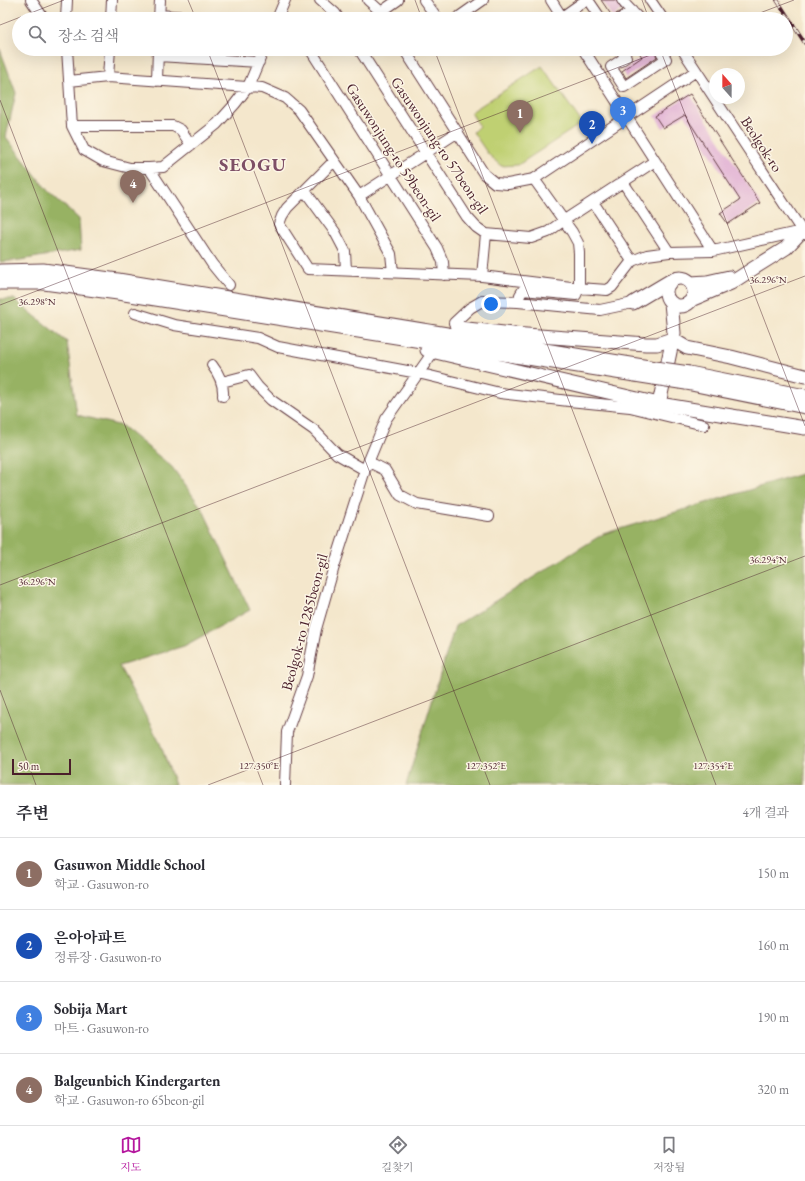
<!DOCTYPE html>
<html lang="ko">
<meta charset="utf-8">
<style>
body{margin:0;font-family:"EB Garamond","Noto Serif KR",serif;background:#f2f2f3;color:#2b2b33}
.compass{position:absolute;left:709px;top:68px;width:36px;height:36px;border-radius:50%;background:#fff;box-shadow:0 4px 16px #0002;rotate:339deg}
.scale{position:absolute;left:12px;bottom:10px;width:59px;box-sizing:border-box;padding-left:4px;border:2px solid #4a1f2b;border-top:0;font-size:11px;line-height:14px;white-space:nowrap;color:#4a1f2b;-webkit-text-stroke:3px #fcf5e5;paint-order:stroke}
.you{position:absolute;left:491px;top:304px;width:14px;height:14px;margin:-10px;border:3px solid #fff;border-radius:50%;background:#1a73e8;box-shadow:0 0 0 6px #1a73e833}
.badge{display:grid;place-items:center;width:26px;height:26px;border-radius:50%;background:#b5179e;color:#fff;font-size:13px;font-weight:700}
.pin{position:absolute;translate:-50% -33px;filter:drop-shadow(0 1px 2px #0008)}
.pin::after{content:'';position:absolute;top:21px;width:14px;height:12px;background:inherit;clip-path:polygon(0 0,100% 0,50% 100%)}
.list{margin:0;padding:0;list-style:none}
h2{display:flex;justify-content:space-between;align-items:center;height:52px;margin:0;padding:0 16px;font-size:17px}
h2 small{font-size:13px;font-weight:400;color:#7c7c81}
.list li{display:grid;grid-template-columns:26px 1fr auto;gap:12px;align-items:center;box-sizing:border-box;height:72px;padding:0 16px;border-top:1px solid #e1e1e2}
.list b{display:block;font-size:15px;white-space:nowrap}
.list p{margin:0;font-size:13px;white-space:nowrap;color:#7c7c81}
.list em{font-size:13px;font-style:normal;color:#7c7c81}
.icon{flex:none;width:22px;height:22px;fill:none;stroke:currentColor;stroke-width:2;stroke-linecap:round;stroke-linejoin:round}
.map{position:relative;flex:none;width:805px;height:785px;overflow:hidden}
.search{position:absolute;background:#fff;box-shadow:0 4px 16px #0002;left:12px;right:12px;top:12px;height:44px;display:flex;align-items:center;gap:10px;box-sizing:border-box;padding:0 14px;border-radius:22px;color:#7c7c81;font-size:15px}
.sheet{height:340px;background:#fff}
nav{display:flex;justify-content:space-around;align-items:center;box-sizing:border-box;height:56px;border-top:1px solid #e1e1e2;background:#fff;font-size:11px;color:#7c7c81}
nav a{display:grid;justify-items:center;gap:2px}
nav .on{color:#b5179e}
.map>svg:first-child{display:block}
.green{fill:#bfd072;stroke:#84784e}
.forest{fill:#97b264;stroke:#706848}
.building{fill:#dea9d3}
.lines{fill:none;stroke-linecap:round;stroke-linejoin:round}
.minor-casing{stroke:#643d43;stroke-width:12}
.major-casing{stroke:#643d43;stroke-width:15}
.minor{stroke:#fff;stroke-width:10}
.major{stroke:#fff;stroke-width:13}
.rail-casing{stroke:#4a1f2b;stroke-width:4}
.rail{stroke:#fcf5e5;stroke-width:2.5;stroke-dasharray:8;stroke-linecap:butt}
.major-bridge-casing{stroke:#643d43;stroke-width:15;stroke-linecap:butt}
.major-bridge{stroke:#fff;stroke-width:13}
.ticks{fill:none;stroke:#4a1f2b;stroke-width:1;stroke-opacity:0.45}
.labels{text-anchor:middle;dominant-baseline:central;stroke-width:3;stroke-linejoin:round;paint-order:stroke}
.street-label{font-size:15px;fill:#4a1f2b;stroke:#fcf5e5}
.district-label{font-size:19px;font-weight:bold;letter-spacing:1px;fill:#7e4f66;stroke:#fcf5e5}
.ticks-label{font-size:10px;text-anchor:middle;fill:#4a1f2b;stroke:#fcf5e5;stroke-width:3;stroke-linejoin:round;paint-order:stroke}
</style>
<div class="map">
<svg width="805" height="785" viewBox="0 0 805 785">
<rect width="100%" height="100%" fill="#fcf5e5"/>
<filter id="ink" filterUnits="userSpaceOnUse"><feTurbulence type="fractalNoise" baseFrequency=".025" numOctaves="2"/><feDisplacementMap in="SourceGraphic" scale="8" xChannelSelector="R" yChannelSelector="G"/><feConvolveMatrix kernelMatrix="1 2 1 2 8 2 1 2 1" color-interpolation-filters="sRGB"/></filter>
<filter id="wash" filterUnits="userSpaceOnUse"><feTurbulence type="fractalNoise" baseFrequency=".012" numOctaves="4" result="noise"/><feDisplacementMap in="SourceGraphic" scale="16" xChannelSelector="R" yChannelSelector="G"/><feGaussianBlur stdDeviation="0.9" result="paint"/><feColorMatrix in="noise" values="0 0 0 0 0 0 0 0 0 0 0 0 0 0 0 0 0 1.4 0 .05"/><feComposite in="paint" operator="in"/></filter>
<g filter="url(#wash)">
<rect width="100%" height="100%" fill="#f4e7cc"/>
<path class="green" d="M542,66L582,123L518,165L501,166L488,154L473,132L479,126L471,112Z"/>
<path class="forest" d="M0,49L16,93L6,137L48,191L79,219L81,250L20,260L0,262Z
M0,299H14L67,342L77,415L122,426L172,467L203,510L250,610L184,646L119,666L160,743L175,785H0Z
M805,473V785H406L455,626L603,534Z"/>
<g id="blocks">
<path class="building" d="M601,0H616L622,10L616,14L614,19Z
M637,49H653L657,57L626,78L622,71L642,57Z
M690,94L760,203L728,224L720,213L740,200L685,115L663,128L655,116Z"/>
</g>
</g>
<g filter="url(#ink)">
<use href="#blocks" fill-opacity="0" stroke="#643d43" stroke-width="1"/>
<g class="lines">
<defs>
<path id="minor" d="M31,0L44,19
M320,0L335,13L339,19
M368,0L381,12L385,19
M424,0L438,19
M551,0L563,19
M588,0L601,19
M622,0C628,9 634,12 639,19
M650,0L663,19
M381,12L398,0
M159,15L215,19
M562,17L586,0
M66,19L67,0
M111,19L112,0
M159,19L160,0
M277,19L285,0
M456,19L483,0
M620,19L632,11
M67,49L72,126L84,150L103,161L130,168H149L163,167L217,124L235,104L248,87L264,49
M310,49L437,248L443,262L444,275
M359,49L467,217L476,227L486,234L531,238L548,232L563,221L655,161
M404,49L484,174L495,183L508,184L534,179L696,71
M583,49L713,251
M620,49L626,57L611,67L624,87L666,59L659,49
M682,49L804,234
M158,56L259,62
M108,77L110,49
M69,81L108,77L262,88L285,98L299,110L359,196L391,254L393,272
M157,81L158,49
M72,126H173L181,130L191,145
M334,161L287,208L282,216L279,224L308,269L482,276L579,288L607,290L612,287L632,261L647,255L669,252L713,251L802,231
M149,168L212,264L229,285
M623,182L669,252
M305,191L335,232L345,251L346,270
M359,196L458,132
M593,202L632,261
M482,276L486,234
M518,302L520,295L523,290L576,295L579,288V253L578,243L572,232L534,179
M135,313L174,325L258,338L278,347L418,373L500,393L569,401L630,407L704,425
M454,323L470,308L482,301L518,302L600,310L633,303
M212,365C219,374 224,384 223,396
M222,382L249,375L258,387L271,400L314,430L337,454L365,470
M369,462L385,470L400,495L417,504L489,516
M285,785L287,732L307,676L316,629L333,570L365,470L386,419L431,355"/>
<path id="major" d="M0,271L43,270L118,280L655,368
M666 292a14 14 0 1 1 28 0a14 14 0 1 1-28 0Z
M0,283H44L118,293L654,378
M691,283L707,282L729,277
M693,299L731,283L754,268L786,248L802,231
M633,303L670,281
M458,328L513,334L646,344H657L672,339
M672,339L687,348L731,357L805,376
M427,350L659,404L805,428
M689,373L805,396
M686,383L805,407
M659,404L674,333L671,303"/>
</defs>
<use href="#minor" class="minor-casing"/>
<use href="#major" class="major-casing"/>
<use href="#minor" class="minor"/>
<use href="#major" class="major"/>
<defs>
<path id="rail" d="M777,0L805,43"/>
</defs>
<use href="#rail" class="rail-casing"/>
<use href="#rail" class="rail"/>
<defs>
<path id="major-bridge" d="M655,368L689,373
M654,378L686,383"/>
</defs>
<use href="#major-bridge" class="major-bridge-casing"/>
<use href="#major-bridge" class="major-bridge"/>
</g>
</g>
<path class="ticks" d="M188,0L196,19M415,0L422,19M642,0L649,19M744,19L794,0M0,25L64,0M207,49L490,785M434,49L716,785M660,49L805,426M0,100L263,785M0,305L666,49M0,585L805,276M0,690L36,785M208,785L805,556"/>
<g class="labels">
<g class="street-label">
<text transform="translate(762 144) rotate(57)">Beolgok-ro</text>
<text transform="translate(440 145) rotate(56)">Gasuwonjung-ro 57beon-gil</text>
<text transform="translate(394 152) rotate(57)">Gasuwonjung-ro 59beon-gil</text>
<text transform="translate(304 622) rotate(-75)">Beolgok-ro 1285beon-gil</text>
</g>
<g class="district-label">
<text x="253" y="164">SEOGU</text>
</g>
</g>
<g class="ticks-label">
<text x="768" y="283">36.296°N</text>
<text x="37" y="305">36.298°N</text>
<text x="768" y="563">36.294°N</text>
<text x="37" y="585">36.296°N</text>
<text x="259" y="769">127.350°E</text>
<text x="486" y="769">127.352°E</text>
<text x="713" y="769">127.354°E</text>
</g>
</svg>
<svg class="compass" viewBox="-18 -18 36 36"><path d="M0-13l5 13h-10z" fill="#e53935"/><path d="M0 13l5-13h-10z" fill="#7c7c81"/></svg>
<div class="scale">50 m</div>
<div class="you"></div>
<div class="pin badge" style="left:520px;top:133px;background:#8d6e63">1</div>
<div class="pin badge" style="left:592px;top:144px;background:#1a4fb4">2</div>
<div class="pin badge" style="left:623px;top:130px;background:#3f7fe0">3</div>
<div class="pin badge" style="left:133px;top:203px;background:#8d6e63">4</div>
<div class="search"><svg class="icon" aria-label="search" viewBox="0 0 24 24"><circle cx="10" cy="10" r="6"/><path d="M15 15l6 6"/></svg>장소 검색</div>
</div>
<section class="sheet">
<h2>주변<small>4개 결과</small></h2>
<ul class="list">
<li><span class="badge" style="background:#8d6e63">1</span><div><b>Gasuwon Middle School</b><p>학교 · Gasuwon-ro</p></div><em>150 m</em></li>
<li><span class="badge" style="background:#1a4fb4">2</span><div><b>은아아파트</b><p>정류장 · Gasuwon-ro</p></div><em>160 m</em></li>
<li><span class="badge" style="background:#3f7fe0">3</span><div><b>Sobija Mart</b><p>마트 · Gasuwon-ro</p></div><em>190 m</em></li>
<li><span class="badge" style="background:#8d6e63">4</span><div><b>Balgeunbich Kindergarten</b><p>학교 · Gasuwon-ro 65beon-gil</p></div><em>320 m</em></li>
</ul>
</section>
<nav>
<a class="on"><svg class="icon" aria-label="map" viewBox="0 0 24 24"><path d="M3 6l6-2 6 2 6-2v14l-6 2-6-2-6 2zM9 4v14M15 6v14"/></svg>지도</a>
<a><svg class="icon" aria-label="directions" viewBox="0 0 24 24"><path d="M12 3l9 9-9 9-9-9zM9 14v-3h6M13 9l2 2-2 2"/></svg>길찾기</a>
<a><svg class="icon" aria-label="saved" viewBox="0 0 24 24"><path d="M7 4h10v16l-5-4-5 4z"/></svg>저장됨</a>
</nav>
